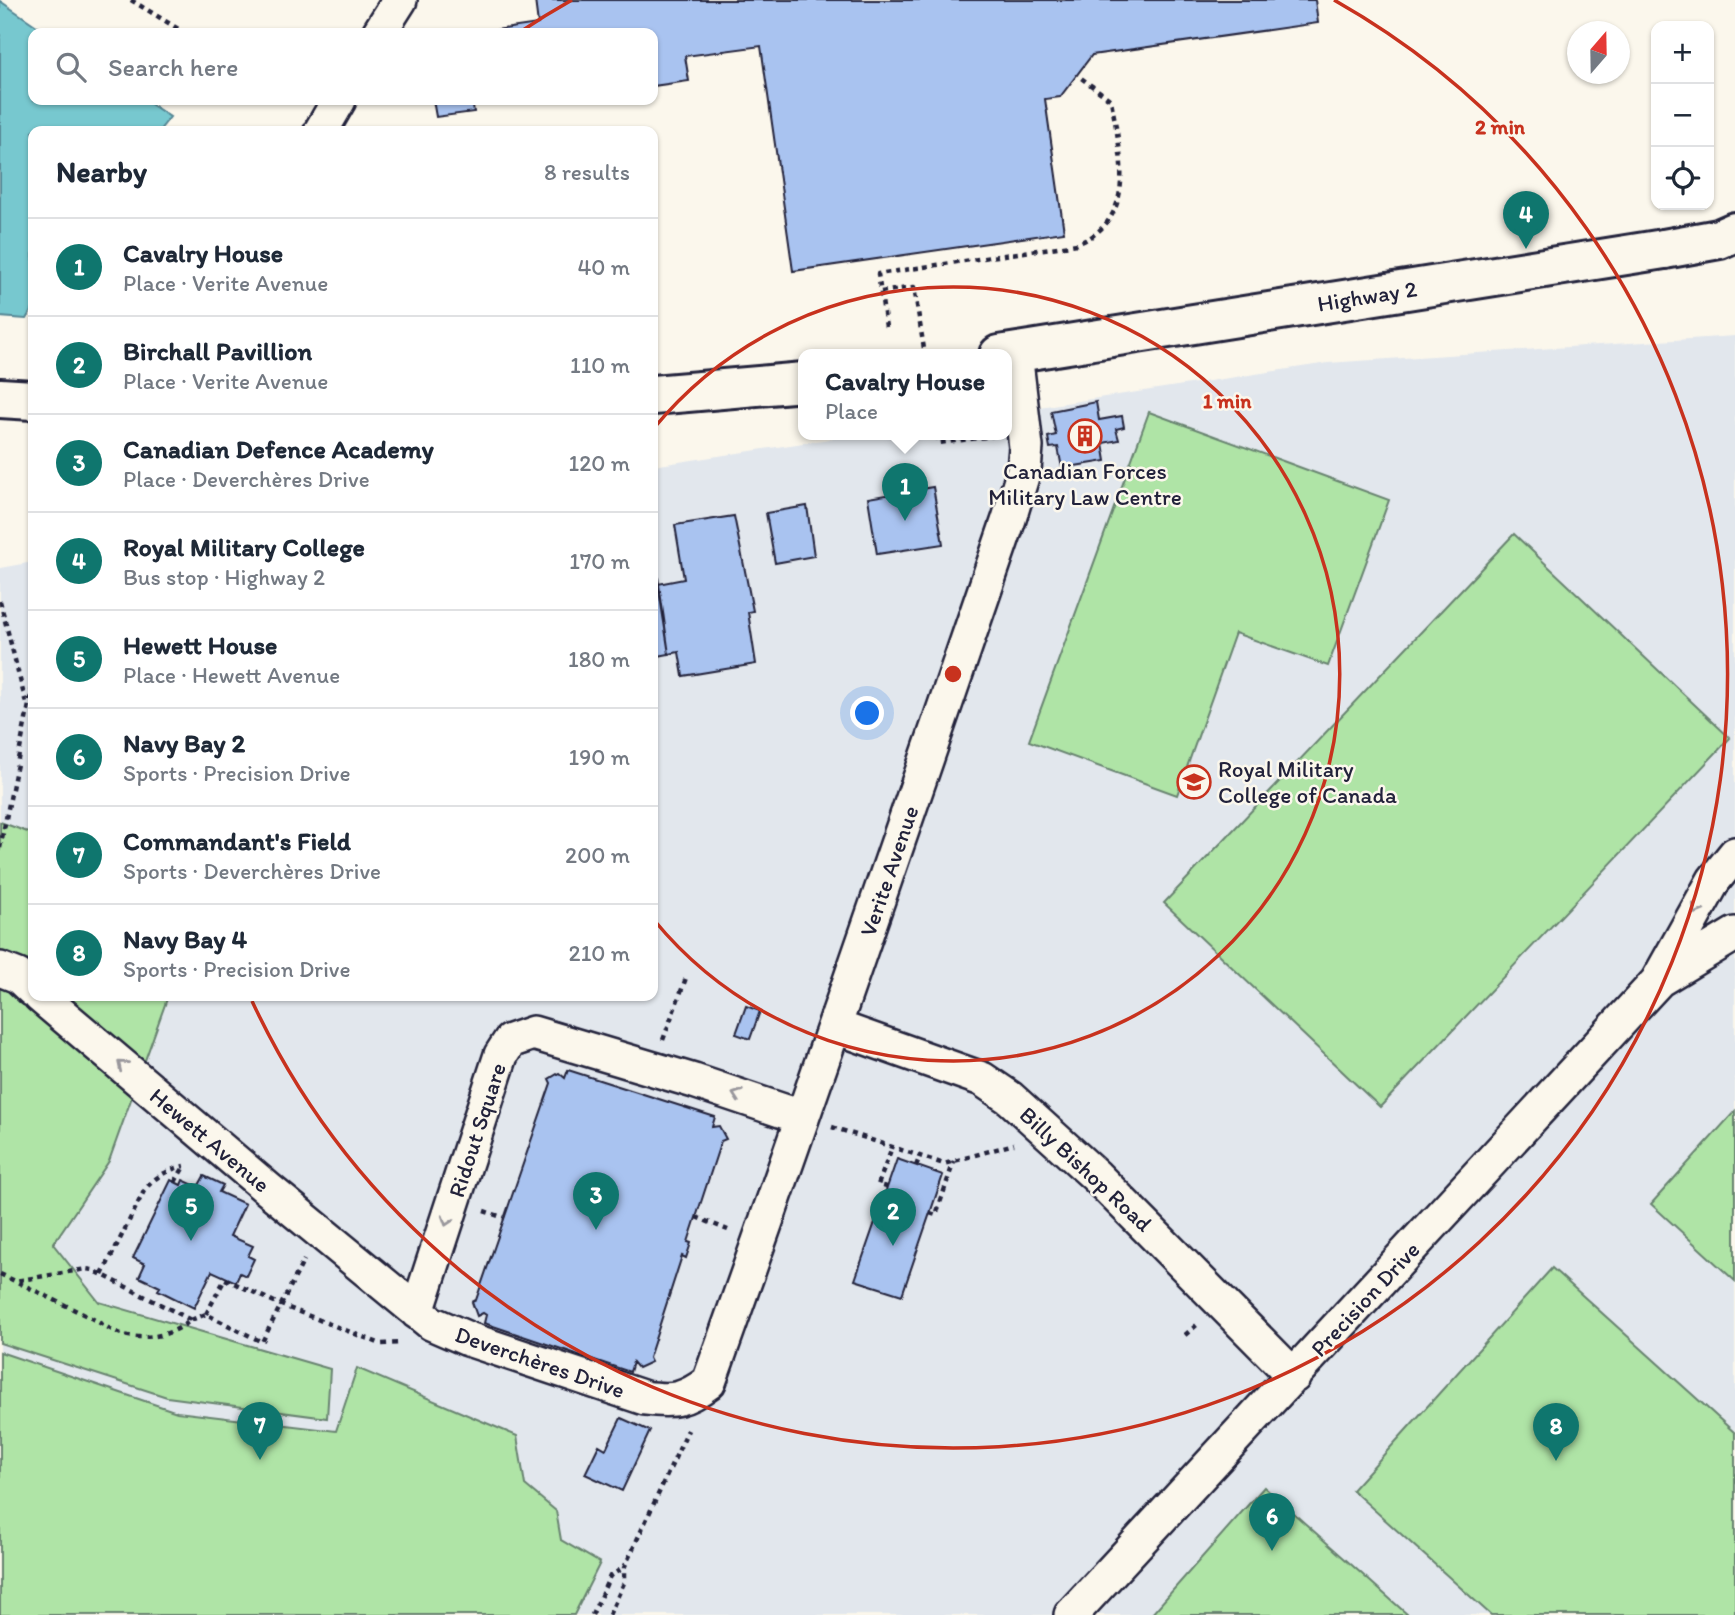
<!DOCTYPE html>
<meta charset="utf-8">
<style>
body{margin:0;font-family:Itim,sans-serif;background:#f2f2f3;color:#1f2937}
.controls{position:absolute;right:21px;top:21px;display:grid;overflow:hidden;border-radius:14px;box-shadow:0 2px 5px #0004}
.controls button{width:63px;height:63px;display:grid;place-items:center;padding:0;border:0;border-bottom:2px solid #e0e1e3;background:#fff;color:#1f2937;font:35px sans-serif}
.compass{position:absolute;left:1567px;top:21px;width:63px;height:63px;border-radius:50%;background:#fff;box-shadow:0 2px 5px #0004;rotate:20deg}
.you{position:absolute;left:868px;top:714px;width:24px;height:24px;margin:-18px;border:5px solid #fff;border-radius:50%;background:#1a73e8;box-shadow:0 0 0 10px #1a73e833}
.badge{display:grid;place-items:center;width:46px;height:46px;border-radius:50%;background:#0f766e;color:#fff;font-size:23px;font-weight:700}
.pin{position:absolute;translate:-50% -58px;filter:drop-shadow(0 2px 4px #0008)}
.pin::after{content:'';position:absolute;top:37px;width:24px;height:21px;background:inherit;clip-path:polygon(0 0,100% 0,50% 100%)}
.popup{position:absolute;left:798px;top:349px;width:214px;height:91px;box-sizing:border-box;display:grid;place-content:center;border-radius:14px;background:#fff;filter:drop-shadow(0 2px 5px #0005);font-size:23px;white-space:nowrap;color:#747a83}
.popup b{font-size:26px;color:#1f2937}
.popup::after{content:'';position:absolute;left:50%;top:100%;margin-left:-14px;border:14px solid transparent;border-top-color:#fff}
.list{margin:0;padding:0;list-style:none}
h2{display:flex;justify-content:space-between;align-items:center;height:91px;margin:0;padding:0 28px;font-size:30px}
h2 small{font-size:23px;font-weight:400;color:#747a83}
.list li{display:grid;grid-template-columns:46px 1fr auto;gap:21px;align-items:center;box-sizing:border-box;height:98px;padding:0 28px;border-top:2px solid #e0e1e3}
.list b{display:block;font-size:26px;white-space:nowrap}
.list p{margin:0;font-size:23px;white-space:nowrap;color:#747a83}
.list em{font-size:23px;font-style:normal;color:#747a83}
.icon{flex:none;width:38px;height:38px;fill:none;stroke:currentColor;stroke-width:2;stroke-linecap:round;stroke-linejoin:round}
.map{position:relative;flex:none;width:1735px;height:1615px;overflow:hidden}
.search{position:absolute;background:#fff;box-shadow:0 2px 5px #0004;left:28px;top:28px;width:630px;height:77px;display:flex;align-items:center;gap:18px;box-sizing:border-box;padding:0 24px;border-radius:14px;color:#747a83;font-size:26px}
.panel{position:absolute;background:#fff;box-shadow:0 2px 5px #0004;left:28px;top:126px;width:630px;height:875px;border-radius:14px}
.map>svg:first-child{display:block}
.built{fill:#e2e7ed}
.green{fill:#afe4a6;stroke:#688370;stroke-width:2}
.water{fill:#77c8cf;stroke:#558694;stroke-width:2}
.building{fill:#a9c3f0;stroke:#22223b;stroke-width:2}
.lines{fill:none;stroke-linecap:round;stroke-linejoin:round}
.minor-casing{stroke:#22223b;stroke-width:38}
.secondary-casing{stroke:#22223b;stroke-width:44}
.primary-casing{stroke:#22223b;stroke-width:44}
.path{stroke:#22223b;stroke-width:4.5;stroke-dasharray:5 5;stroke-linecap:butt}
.minor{stroke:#fbf7ec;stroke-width:33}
.secondary{stroke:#fbf7ec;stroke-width:38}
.primary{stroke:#fbf7ec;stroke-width:38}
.oneway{stroke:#99979c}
.ring{fill:none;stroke:#c8321e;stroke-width:3.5}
.labels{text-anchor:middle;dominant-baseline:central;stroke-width:5;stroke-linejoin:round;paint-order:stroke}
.street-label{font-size:23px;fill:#22223b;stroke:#fbf7ec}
.poi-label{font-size:23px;fill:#22223b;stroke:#fbf7ec}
.centre{fill:#c8321e;stroke:#fbf7ec;stroke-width:3.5}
.ring-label{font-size:21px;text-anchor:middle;font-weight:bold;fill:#c8321e;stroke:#fbf7ec;stroke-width:5;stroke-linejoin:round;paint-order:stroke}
</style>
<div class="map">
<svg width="1735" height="1615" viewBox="0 0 1735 1615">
<rect width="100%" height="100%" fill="#fbf7ec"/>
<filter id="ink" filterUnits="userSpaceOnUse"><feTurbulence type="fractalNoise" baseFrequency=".0143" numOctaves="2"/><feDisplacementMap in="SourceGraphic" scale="14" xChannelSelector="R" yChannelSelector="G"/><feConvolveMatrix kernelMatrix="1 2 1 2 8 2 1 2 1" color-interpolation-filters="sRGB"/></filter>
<g filter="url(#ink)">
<path class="built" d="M1735,336V1615H0V568L33,562V996H653V466L856,435H1006L1007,412L1328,363Z"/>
<path class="green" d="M1149,412L1389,500L1328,666L1235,633L1177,795L1029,741Z
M1514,534L1730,738L1380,1107L1164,903Z
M0,822L33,834V996H168L109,1161L53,1244L99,1302L330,1369L327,1418L167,1397L0,1343Z
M1735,1111V1281L1651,1204Z
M1552,1268L1735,1433V1615H1491L1352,1490Z
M0,1352L177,1412L336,1431L357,1368L517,1436L525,1485L556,1511L561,1540L600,1563L574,1615H0Z
M1264,1487L1408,1615H1151Z"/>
<path class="water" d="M0,1L47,33H33V100H145L170,117L159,131H33V308L26,319L0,317Z"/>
<path class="building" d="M535,0H1315L1318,23L1092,55L1060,97L1045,99L1064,232L793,271L761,46L685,56L689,81L653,86V33H475L538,24Z
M433,100H472L474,112L436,117Z
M1096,402L1099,420L1122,416L1124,427L1116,429L1119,440L1103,443L1106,461L1062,468L1058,447L1050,448L1048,437L1056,435L1051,411Z
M933,487L943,544L877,554L868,498Z
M807,506L814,556L775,563L766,513Z
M734,516L753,611L748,612L756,664L683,676L679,652L669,654L658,584L684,579L675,525Z
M655,557L669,654L653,657V558Z
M746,1006L760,1011L750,1039L736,1034Z
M568,1070L715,1117L712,1127L719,1126L726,1139L721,1141L688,1242L691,1243L686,1258L682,1256L649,1358L651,1362L638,1368L633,1362L630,1372L484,1323L486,1315L483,1313L477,1316L472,1302L476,1300L551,1083L549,1079L559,1073L565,1078Z
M897,1159L943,1175L902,1295L855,1280Z
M204,1176L223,1185L219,1192L245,1204L230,1236L253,1246L248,1256L254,1259L246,1276L240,1273L236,1282L212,1271L194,1308L158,1290L160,1287L139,1277L145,1264L133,1258L171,1180L181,1185L183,1180L198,1187Z
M621,1418L650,1431L622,1491L585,1474L599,1445L606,1449Z"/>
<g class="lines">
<defs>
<path id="minor" d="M379,33L400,0
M321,131L339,100
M0,969L18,976L33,990
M1659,980L1735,934
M40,996L268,1189L431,1323L468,1339L645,1398C674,1402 685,1400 709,1382C812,1095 910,807 1009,519L1024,470L1026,447L1015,353
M836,1027L982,1079L1010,1098L1096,1176L1294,1376
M417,1312L501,1055L510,1041L533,1033L694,1081L801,1117
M1071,1615L1657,982L1714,880L1735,854"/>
<path id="secondary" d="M999,355L1664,249
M653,395L804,382
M0,398L33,400"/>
<path id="primary" d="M1664,249L1719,239L1735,232"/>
</defs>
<use href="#minor" class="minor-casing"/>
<use href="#secondary" class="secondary-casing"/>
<use href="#primary" class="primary-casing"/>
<path class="path" d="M131,0L185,33
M881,292L914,287L925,355
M886,327L878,274L1077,244C1140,218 1120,152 1111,100L1077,75
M937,435L939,443L993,436
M0,601L27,707
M0,848L33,685
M663,1040L686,978
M832,1127L944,1164L1014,1144
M916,1166L920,1156
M175,1182L185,1165
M887,1187L878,1185L892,1147
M484,1211L505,1218
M930,1213L936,1215L954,1161
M696,1217L728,1230
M0,1274C30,1288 59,1302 89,1317C101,1323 116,1334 129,1336C151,1339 173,1335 191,1320L93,1270L86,1269L15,1281
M102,1275L144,1191C154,1177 167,1170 184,1166
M206,1314L225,1279L281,1305L381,1344L402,1343
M191,1320L206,1314L262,1342L304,1260
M1185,1335L1198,1324
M592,1615L610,1576L623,1568
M609,1615L624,1583V1568L688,1430"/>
<use href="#minor" class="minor"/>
<use href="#secondary" class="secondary"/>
<use href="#primary" class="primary"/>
</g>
<defs><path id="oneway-chevron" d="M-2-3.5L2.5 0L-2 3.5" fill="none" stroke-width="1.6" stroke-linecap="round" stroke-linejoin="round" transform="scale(1.75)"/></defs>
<g class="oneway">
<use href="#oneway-chevron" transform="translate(1697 910) rotate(119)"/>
<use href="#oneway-chevron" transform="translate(122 1065) rotate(-140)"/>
<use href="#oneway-chevron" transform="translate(737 1095) rotate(-161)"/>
<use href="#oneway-chevron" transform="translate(447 1221) rotate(108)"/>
</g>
</g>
<g class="ring">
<path d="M654 428A387 387 0 1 1 654 920"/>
<path d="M520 32A774 774 0 0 1 572 0M1334 0A774 774 0 1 1 252 1001"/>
</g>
<defs>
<symbol id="building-ring" viewBox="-11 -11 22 22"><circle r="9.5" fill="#fbf7ec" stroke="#c8321e" stroke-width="1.5"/><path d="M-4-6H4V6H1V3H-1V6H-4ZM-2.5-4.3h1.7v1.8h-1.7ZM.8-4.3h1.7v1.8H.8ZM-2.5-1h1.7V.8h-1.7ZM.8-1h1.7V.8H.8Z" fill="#c8321e"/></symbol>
<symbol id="university-ring" viewBox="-11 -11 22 22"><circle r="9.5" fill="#fbf7ec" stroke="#c8321e" stroke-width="1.5"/><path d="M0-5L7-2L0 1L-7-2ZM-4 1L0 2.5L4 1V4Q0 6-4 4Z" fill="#c8321e"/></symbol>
</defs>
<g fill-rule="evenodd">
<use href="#building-ring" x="1066" y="417" width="38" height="38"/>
<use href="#university-ring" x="1175" y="763" width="38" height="38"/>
</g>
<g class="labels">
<g class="street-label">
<text transform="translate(1367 296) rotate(-9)">Highway 2</text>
<text transform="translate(889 871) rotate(-71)">Verite Avenue</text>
<text transform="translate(477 1130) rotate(-72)">Ridout Square</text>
<text transform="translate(210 1140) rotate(40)">Hewett Avenue</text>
<text transform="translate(1086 1169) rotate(43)">Billy Bishop Road</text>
<text transform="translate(1365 1299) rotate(-47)">Precision Drive</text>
<text transform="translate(540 1362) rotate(19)">Deverchères Drive</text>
</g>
<g class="poi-label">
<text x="1085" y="471">Canadian Forces<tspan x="1085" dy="26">Military Law Centre</tspan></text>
<text x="1218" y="769" text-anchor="start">Royal Military<tspan x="1218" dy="26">College of Canada</tspan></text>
</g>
</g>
<circle cx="953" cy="674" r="10" class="centre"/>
<g class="ring-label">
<text x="1500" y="134">2 min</text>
<text x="1227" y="408">1 min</text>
</g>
</svg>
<div class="controls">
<button>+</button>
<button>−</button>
<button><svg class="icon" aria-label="locate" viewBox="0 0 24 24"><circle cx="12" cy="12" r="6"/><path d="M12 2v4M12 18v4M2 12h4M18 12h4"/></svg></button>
</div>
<svg class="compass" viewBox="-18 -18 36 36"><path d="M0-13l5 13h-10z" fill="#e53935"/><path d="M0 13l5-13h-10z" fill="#747a83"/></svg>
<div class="you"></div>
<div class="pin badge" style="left:905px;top:521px">1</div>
<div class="popup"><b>Cavalry House</b>Place</div>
<div class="pin badge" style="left:893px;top:1246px">2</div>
<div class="pin badge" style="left:596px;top:1230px">3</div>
<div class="pin badge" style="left:1526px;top:249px">4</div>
<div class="pin badge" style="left:191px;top:1241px">5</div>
<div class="pin badge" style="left:1272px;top:1551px">6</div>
<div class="pin badge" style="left:260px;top:1460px">7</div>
<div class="pin badge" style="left:1556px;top:1461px">8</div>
<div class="search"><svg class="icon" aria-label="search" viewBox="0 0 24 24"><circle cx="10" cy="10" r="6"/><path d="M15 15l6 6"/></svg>Search here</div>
<section class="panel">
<h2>Nearby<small>8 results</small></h2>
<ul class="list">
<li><span class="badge">1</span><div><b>Cavalry House</b><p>Place · Verite Avenue</p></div><em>40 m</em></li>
<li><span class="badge">2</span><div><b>Birchall Pavillion</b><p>Place · Verite Avenue</p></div><em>110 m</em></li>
<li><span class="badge">3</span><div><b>Canadian Defence Academy</b><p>Place · Deverchères Drive</p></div><em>120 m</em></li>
<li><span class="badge">4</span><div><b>Royal Military College</b><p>Bus stop · Highway 2</p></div><em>170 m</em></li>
<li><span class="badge">5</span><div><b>Hewett House</b><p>Place · Hewett Avenue</p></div><em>180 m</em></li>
<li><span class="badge">6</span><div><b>Navy Bay 2</b><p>Sports · Precision Drive</p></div><em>190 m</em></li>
<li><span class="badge">7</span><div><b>Commandant's Field</b><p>Sports · Deverchères Drive</p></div><em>200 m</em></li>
<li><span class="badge">8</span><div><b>Navy Bay 4</b><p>Sports · Precision Drive</p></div><em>210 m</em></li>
</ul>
</section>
</div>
